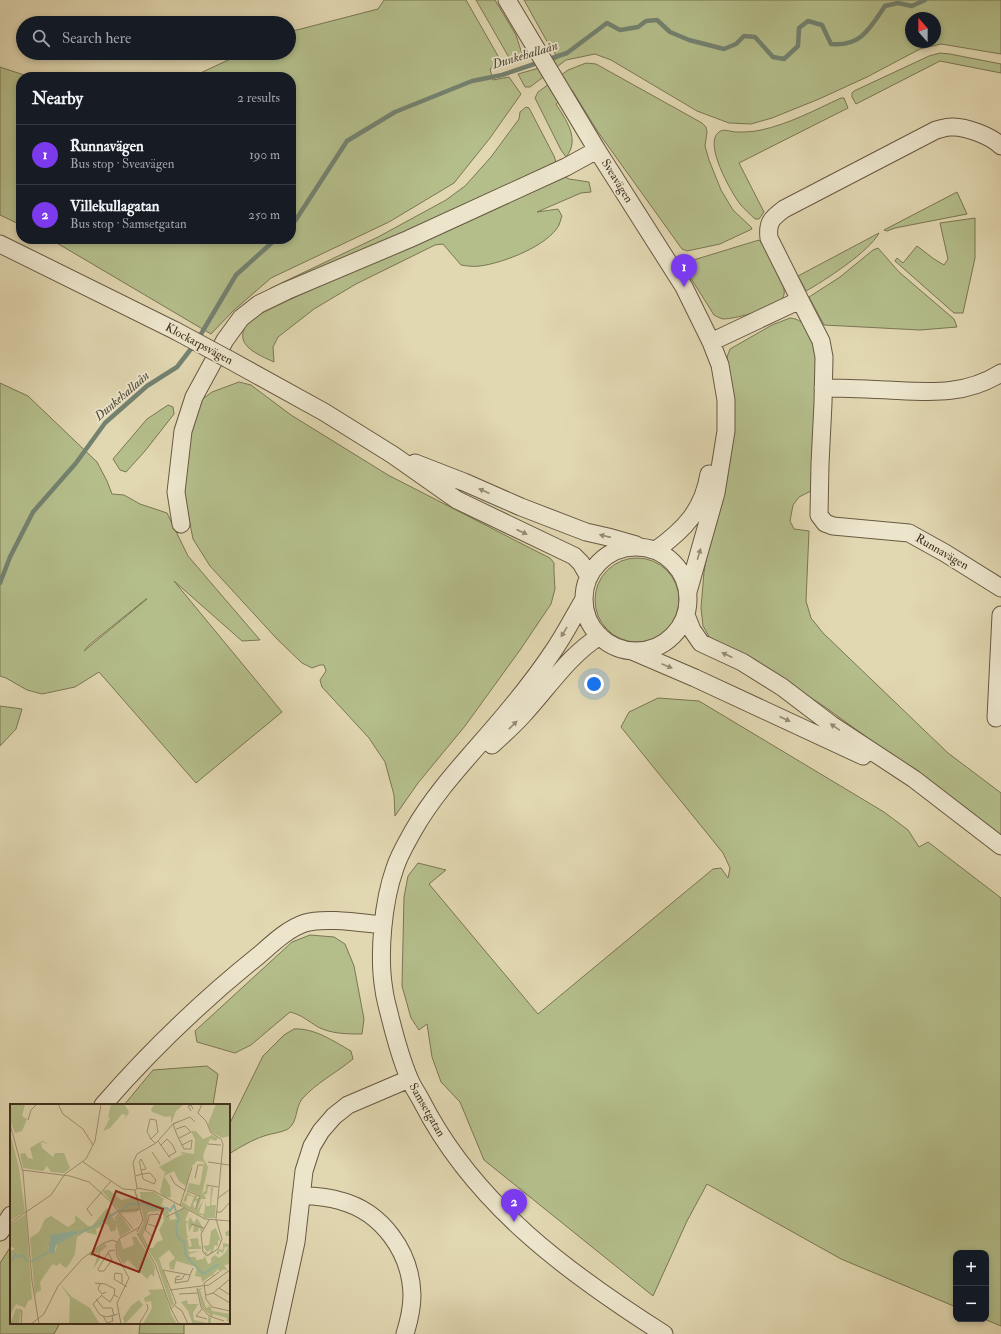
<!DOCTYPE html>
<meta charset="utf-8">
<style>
body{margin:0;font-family:"IM FELL Double Pica",serif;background:#242831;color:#f1f3f6}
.controls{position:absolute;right:12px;bottom:12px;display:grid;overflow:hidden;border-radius:8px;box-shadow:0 2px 6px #0003}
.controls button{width:36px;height:36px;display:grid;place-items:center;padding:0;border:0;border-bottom:1px solid #363941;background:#171b24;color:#f1f3f6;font:20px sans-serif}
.compass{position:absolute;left:905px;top:12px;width:36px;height:36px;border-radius:50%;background:#171b24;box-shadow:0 2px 6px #0003;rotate:339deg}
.you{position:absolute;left:594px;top:684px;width:14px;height:14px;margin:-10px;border:3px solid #fff;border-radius:50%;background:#1a73e8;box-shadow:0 0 0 6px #1a73e833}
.badge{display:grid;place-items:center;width:26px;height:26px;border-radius:50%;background:#7c3aed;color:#fff;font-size:13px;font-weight:700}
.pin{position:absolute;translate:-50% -33px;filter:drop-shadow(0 1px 2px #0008)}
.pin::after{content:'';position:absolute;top:21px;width:14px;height:12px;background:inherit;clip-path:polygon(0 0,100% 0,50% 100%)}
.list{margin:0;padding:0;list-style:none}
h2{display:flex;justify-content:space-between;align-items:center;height:52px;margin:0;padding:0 16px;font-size:17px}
h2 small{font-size:13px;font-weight:400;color:#9ea1a6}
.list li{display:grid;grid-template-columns:26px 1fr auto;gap:12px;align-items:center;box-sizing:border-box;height:60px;padding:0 16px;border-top:1px solid #363941}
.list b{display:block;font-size:15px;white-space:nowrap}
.list p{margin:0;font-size:13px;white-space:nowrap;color:#9ea1a6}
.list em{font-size:13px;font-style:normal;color:#9ea1a6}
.icon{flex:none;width:22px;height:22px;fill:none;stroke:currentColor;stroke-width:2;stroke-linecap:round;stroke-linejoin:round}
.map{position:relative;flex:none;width:1001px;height:1334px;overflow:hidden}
.search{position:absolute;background:#171b24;box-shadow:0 2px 6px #0003;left:16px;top:16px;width:280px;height:44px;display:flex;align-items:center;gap:10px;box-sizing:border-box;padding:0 14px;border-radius:22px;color:#9ea1a6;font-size:15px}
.panel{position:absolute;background:#171b24;box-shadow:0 2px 6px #0003;left:16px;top:72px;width:280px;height:172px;border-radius:16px}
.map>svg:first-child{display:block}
.green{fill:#b4be8b;stroke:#7a7654;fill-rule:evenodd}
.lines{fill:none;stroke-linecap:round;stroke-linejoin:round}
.stream{stroke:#738270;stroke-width:4.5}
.minor-casing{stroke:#685942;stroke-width:19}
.minor{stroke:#ece5cc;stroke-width:17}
.minor-bridge-casing{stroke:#685942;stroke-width:19;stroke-linecap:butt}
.minor-bridge{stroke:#ece5cc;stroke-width:17}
.oneway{fill:#968a74}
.labels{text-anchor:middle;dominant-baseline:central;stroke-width:3.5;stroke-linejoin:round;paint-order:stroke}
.street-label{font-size:12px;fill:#402f1d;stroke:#ece5cc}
.water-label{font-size:13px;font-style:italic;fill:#514b39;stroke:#ece5cc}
.inset-river{fill:none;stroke:#95baa7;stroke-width:2}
.inset-road{fill:none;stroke:#a19476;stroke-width:1}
.view{fill:#8f2418;fill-opacity:0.15;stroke:#8f2418;stroke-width:2}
.inset-edge{fill:none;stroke:#402f1d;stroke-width:2}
</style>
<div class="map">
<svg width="1001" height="1334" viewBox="0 0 1001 1334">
<rect width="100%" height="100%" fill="#e1d7b1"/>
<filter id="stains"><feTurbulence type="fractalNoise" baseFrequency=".005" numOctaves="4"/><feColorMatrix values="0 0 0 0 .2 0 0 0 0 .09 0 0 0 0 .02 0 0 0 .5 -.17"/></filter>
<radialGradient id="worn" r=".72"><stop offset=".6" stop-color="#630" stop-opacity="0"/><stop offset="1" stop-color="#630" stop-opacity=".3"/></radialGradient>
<path class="green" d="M384,0H466L502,63L490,69L493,80L509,77L521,94L490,138L454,183L389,222L271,278L233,311L211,334L50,239H291V77H192L243,53H289V32L378,9Z
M476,0H495L516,35L523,57L511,61Z
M524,0H1001V54L941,44L920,49L867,77L819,99L772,118L751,124L729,123L697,111L611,60L595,54L566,60L530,87H525L518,74L539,68L558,58L549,45ZM911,18H935V42H911Z
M940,53L950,54L1001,64V73L940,61L856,104L852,97V93L854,91L929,56Z
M586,63L596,64L702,123L706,127L707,132L705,146L709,160L721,190L733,210L751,227L752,229L720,244L687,251L682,249L598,132L572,90L556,104C565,119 581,139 566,157L561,150L535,98L538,92L568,70Z
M0,67L30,77H21V225L0,215Z
M841,98H844L848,108L739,163L764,212L759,219H755C750,214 744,209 740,204C731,192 703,143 719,132C724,128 730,132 737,132C744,132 753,132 761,130C789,124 815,110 841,98Z
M526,107L529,108L554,156L556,162L554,165L261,296L271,288L378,237L446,200L465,186L491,157L519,119L520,112Z
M565,177L569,179L589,182L591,192L581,193L537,212L558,209L562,216C561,219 560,222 559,225C548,246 503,263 480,266C474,267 467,266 461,265L443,244L435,245L356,284L314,309L278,337L273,347L274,362C259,355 232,345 247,324C250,319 257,316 262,313L419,238Z
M957,192L967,214L895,228L887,231L884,230Z
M975,218V258L963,313H954L895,261L897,258L903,263L917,246L934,259L944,265L948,259L940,223Z
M879,233C870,251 824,281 806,291L798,276Z
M759,240L763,245L783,286C785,291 785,297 780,301C772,309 735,319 723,319C720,318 717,317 714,315L687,272L685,267L687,262Z
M878,248L899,272L954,319L957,327L920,330L824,325L809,297L840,277L873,250Z
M790,318C808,319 812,340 817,355L811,491L799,497L793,505L790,521L794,529L809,531L806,601L811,618L823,633L948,753L1001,793V838L945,794L825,707L768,670L710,638L703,626L701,608L704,572L734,401L727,357L730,349L772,325Z
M239,382L251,385L291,415L388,475L532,549L550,558L554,563V573L555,589L551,604L520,650L465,726L418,783L395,816L394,795L385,762L369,738L322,687L320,680L326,671L324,665H320L312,668L302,663L277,639L210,566L193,539L183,488L192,424L200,401L212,392Z
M0,383L28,396L97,462L107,481L112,494L124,495L140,504L167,513L188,556L260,640L242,641L174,581L282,712L196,783L99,672L75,687L42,694L27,690L6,678L0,676ZM146,599H147L84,651L89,645Z
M168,405L173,407L174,414L145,451L126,472L120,470L113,459L147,419Z
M595 600a42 42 0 1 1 84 0a42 42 0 1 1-84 0Z
M658,698L699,701L884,812L908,830L919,847L928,842L1001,898V1326L984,1319H986V1253H956V1307L841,1259L707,1184L687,1221L653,1296L484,1160L460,1102L441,1082L432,1057L427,1024L419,1030L411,1018L402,986L404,897L408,876L418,863L446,870L429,884L538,1014L713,869L721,868L728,878L730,868L723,853L621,727L629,712Z
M0,706L22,709L16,729L0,746Z
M310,935L334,937L345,944L354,966L364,1019L362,1034C348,1034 331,1034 318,1027C308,1021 302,1015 290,1012L251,1045L235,1053L197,1042L195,1031L292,942Z
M294,1029C315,1028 333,1041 351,1051L353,1059C336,1073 316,1083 302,1099C295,1108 298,1122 288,1129C281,1133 272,1133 264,1136C252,1140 240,1147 229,1154V1125L263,1056L284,1035Z
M207,1066L218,1074L213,1105H124L153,1070Z
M11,1246V1323H60L54,1334H0V1263Z
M140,1323H184V1334H139Z"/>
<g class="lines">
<path class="stream" d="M291,225L295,221L347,141L395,112L472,81L502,75L567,53L607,23L620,30L638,27L646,21L657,20L670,32L689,40L724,49L736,44L744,36L755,37L773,57L784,59L798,46L799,28L808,21L822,25L831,44C861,47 870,28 885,6L898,3L912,6L925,0
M198,339L236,275L276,239
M0,583L10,557L33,512L76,463L105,423L147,386L177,367L194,345"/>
<defs>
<path id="minor" d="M507,0L597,150L684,287L711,342L720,365L726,400V431L716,493L688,592
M0,244L176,331
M800,300L769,238C767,222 772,218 784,209L936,130C941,129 946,127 951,127C965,126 991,136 1001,146
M711,342L800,300L821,341L824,357L823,403L820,464L819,515L825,523L833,526L909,533L945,553L1001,588
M228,359L324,412L393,455L457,500L574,556L581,563L589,577
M823,388C845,388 866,389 888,390C929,392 964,396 1001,373
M415,463L464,482L521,507L586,532L608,537L636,545
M181,524L176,492L183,431L194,397L225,340L241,318L259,304L286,291L409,239L566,167L597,150
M584 599a52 52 0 1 1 104 0a52 52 0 1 1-104 0Z
M656,550C685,529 703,510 709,474
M584,599C574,616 565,634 554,650C540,671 523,693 507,712C475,751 438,787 413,831C407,842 399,855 395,868C383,901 378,955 384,990C385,999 388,1008 390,1017C395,1037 401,1059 409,1078C412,1086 418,1094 422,1102C475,1205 568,1273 664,1334
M686,615L692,630L701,643L742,662L782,687L832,725L914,779L1001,846
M632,651L695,678L863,756
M996,718L1001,615
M492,745C503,735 514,725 523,715C548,688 569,655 600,636
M103,1105C150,1051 202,1001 258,956C272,944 287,929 305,923C324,917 362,923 383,925
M301,1195C315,1196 328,1197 341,1201C382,1212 411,1252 412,1295C412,1308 409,1321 405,1334
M0,1232L11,1215
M276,1334L296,1242L304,1171L312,1146L321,1131L334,1116L348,1105L409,1079"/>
</defs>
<use href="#minor" class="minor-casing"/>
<use href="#minor" class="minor"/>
<defs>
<path id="minor-bridge" d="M176,331L228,359"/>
</defs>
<use href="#minor-bridge" class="minor-bridge-casing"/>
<use href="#minor-bridge" class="minor-bridge"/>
</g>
<defs><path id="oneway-solid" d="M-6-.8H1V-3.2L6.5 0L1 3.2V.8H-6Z"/></defs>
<g class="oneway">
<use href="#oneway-solid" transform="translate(484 491) rotate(-156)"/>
<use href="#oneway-solid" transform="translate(522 532) rotate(25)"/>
<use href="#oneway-solid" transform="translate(605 536) rotate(-167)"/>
<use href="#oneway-solid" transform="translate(699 554) rotate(-74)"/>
<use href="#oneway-solid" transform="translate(564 632) rotate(121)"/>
<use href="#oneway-solid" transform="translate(727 655) rotate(-155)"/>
<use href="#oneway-solid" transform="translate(667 666) rotate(23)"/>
<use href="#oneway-solid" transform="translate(785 719) rotate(25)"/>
<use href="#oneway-solid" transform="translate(513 725) rotate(-44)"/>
<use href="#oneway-solid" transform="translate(835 727) rotate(-145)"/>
</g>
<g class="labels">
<g class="street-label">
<text transform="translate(617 181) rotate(58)">Sveavägen</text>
<text transform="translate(199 344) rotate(28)">Klockarpsvägen</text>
<text transform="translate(942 552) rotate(30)">Runnavägen</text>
<text transform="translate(427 1110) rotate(60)">Samsetgatan</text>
</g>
<g class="water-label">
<text transform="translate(525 55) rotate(-17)">Dunkehallaån</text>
<text transform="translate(122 396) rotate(-41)">Dunkehallaån</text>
</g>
</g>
<g transform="translate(10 1104)">
<rect width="220" height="220" fill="#e1d7b1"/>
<path d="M0,0H15L12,12L17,15L12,27L5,29L0,17ZM101,0H114L119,8L114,17L116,11L112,10L100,24L93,27L100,14L98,13ZM145,0H174L166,7L161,20V12L156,13L142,8L141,5ZM206,0H220V32L212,34L201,28L198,20ZM181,27H186L193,35L202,31L208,34L206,37L200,35L194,48L193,54L198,63L192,90L196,86V82L201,83H198L197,90H194L196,95H191L187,107L193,96L189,109L194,110L196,96V102H200L201,84L203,83L201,101H206L205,114H194L192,110L191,112L171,101L173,98L180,103L184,93L178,91L176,98L173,97L177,88L182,92L189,91L186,94L189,95L187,99L186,96L183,100L185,107L190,91L177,86L179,79L190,81L194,58L187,57L181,63L176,86L177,83L169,77L164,67L154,72L160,82L161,93L155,94L150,88L155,68L149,63L171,51L178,50H172L171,48L184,50L185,36ZM0,29L9,64L15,108L0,117ZM32,37L39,40L31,38L32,44L43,53L45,49H54L60,64L54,69L41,68L37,62L33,67L13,64L10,50L15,49L18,54L23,55L20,44ZM95,86H99L111,96L126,93L124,87L128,92L129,100H131L130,88H144L154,95L151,101L158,105L160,116L167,115L164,109L174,104L179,107L175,116L178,118L180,113L184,119L187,114L193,124L191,129L190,123L187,128H183L184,121L182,122L179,128L178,118L176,120L177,132H180L177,133L179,143L182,142L180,135L188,134L189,142H191V145H178L179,148L190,147L179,150L180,153H186V156L193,155L195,152L198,160L201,159V154L205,151L209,154L215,149L218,143H215L213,149L209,147V151L206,149L209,145L213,146V139L219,140L220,132H216L215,128L220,126V160L214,161L218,167L214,165L210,168L208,165L203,170L204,173L202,171L192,178L191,173L185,172L187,163L166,157L164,166L160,165L159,159L165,154L159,146L149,154L164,200L161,202L147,160L128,130L134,117H138L133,131L139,144H143L147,138L153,136L149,126L154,117L153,110L149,107L138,108L137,115H134L131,102L127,108L112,109L93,88ZM97,104L105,117L110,110L121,126L110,133L106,120V126L101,128L98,121L90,117L94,121L86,125L87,131L75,128L67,133L65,150L60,159L56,164L49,159L47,162L43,160L41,162L30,178L31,186L26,189L25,195L20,134L29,128L35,115L41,112L58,123L65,118V111L78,122H82ZM66,126L69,129L47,140L46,146L38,148L40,131ZM16,110L22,195L18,197L15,204L6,200L1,210L0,147L5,145L0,142V120ZM206,124L211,138L208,136V141L206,144L207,141L204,142L203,148L209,143L206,146L199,151L196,150H194L193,147L199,150L202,145L197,148L193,142L199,141L201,127ZM122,133H126L141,155L145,163L144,173L141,170L137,175L118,156L113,160L108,151L107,141L110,135L113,145L124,141ZM94,140L97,142L90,148V155L83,165L89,148L80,152L79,150ZM50,180L62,193L80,204L90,220H59L60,194ZM193,184L190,186L196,204L200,202L202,207L220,210V220H217L220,218L217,217V214L203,210L202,213L192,203L188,185ZM154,185L161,210L167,220H133L142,204L141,197L135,198L134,194L141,190L138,186ZM129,196L133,201L115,220L113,214L121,202ZM177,196L178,200H188L183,209L184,216L198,219V213L201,214V220H180L182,218L178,207L171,198ZM6,204L11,207L9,220H0Z" fill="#b4be8b" fill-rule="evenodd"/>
<path d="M66,126L69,129L46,141L44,150L38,148L40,131Z" fill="#95baa7"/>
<path class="inset-river" d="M166,109L169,114L166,121L167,131L170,136L174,137L176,152L193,170L209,160M81,124L120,100L134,99L142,104H157L160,107L164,101L166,107M69,129L80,124M0,157L3,156L5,150L8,153L13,151L18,158M21,158L38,148"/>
<path class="inset-road" d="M48,0L53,10L73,25L83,41M192,0L188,9L196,17L201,29L211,35L213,40L206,115L212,135L208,145L197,152L193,148L191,130L199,116M181,7L178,2L181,1L183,5M18,16L21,6L27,0M168,18L163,20L167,31L174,45H181L182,36L172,41M0,20L13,68L22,177L29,220M166,25L175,22L181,28L169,34M141,35L148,28L146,16L140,15L137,28L139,31L140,34L145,39M148,37L160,54M198,40L211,41M151,41L157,35L162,40L166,48L159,52M142,48L150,60M73,58L113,85L125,86M198,58L219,61M12,66L60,72L79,78L101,98L123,125M160,71L165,80L176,87M125,72L132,70L140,69L146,76L144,80L133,75L132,70L131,66L130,60L129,58L131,55L136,65L131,66M185,74L188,61H193M196,81L208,83M127,84L123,59L127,50L146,39L163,20L180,13L185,18M177,87L190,92L185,106M207,95L220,85M170,102L182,63M207,108H211L220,98M82,112L77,105L101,77M156,113L174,104M105,115L111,107L131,105M133,116H138L135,126L143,133L140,139M0,119L41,91L55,70L76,55L85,37L91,0M138,120L147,123L151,113L148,110L139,111L138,116M181,120L194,124M127,128L133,116L125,87L127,84L144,87L195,115L220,117M127,129L145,160L161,205L169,220M98,149L102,156L94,167H89L88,165L99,147L105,146M209,168L194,179L196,195L202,203L220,207M170,172L166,173L165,179L178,177L180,171M165,176L172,175L175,170M85,179L95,180L105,185L104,191L108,193M90,180L88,185L92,190L96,188M112,180V170L105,169L104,175L117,183M187,184L191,203L199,212L214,217M209,184L220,191M160,186L199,181L220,166M203,189L220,199M169,190L188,189M91,191L100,198L104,191M196,191L203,189L220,175M91,192L83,200L90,211L97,213L108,210M86,195L93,204H102L104,212M165,202L172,207L178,220M9,205L12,207L11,220M161,205L166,199L153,166L180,171L183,164M192,205L186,212L197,215M93,212L97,219L103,217L102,212M21,220L34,210L48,182L72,155L92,140L102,136L107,138M111,220L107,199L119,174L107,152L106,141L110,134L130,123M129,220L138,205L137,200"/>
<path class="view" d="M106,87L153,105L129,168L82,150Z"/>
<rect width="220" height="220" class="inset-edge"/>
</g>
<rect width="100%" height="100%" filter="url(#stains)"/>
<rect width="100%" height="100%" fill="url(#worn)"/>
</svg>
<div class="controls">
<button>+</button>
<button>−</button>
</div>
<svg class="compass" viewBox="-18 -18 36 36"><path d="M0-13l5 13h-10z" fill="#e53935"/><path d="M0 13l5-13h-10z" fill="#9ea1a6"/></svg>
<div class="you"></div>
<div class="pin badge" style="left:684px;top:287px">1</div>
<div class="pin badge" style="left:514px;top:1222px">2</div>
<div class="search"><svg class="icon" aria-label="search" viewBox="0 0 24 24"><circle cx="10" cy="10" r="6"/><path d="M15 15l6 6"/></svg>Search here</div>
<section class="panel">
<h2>Nearby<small>2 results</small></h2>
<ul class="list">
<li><span class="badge">1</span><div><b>Runnavägen</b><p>Bus stop · Sveavägen</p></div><em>190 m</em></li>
<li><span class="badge">2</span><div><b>Villekullagatan</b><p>Bus stop · Samsetgatan</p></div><em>250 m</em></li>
</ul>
</section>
</div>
